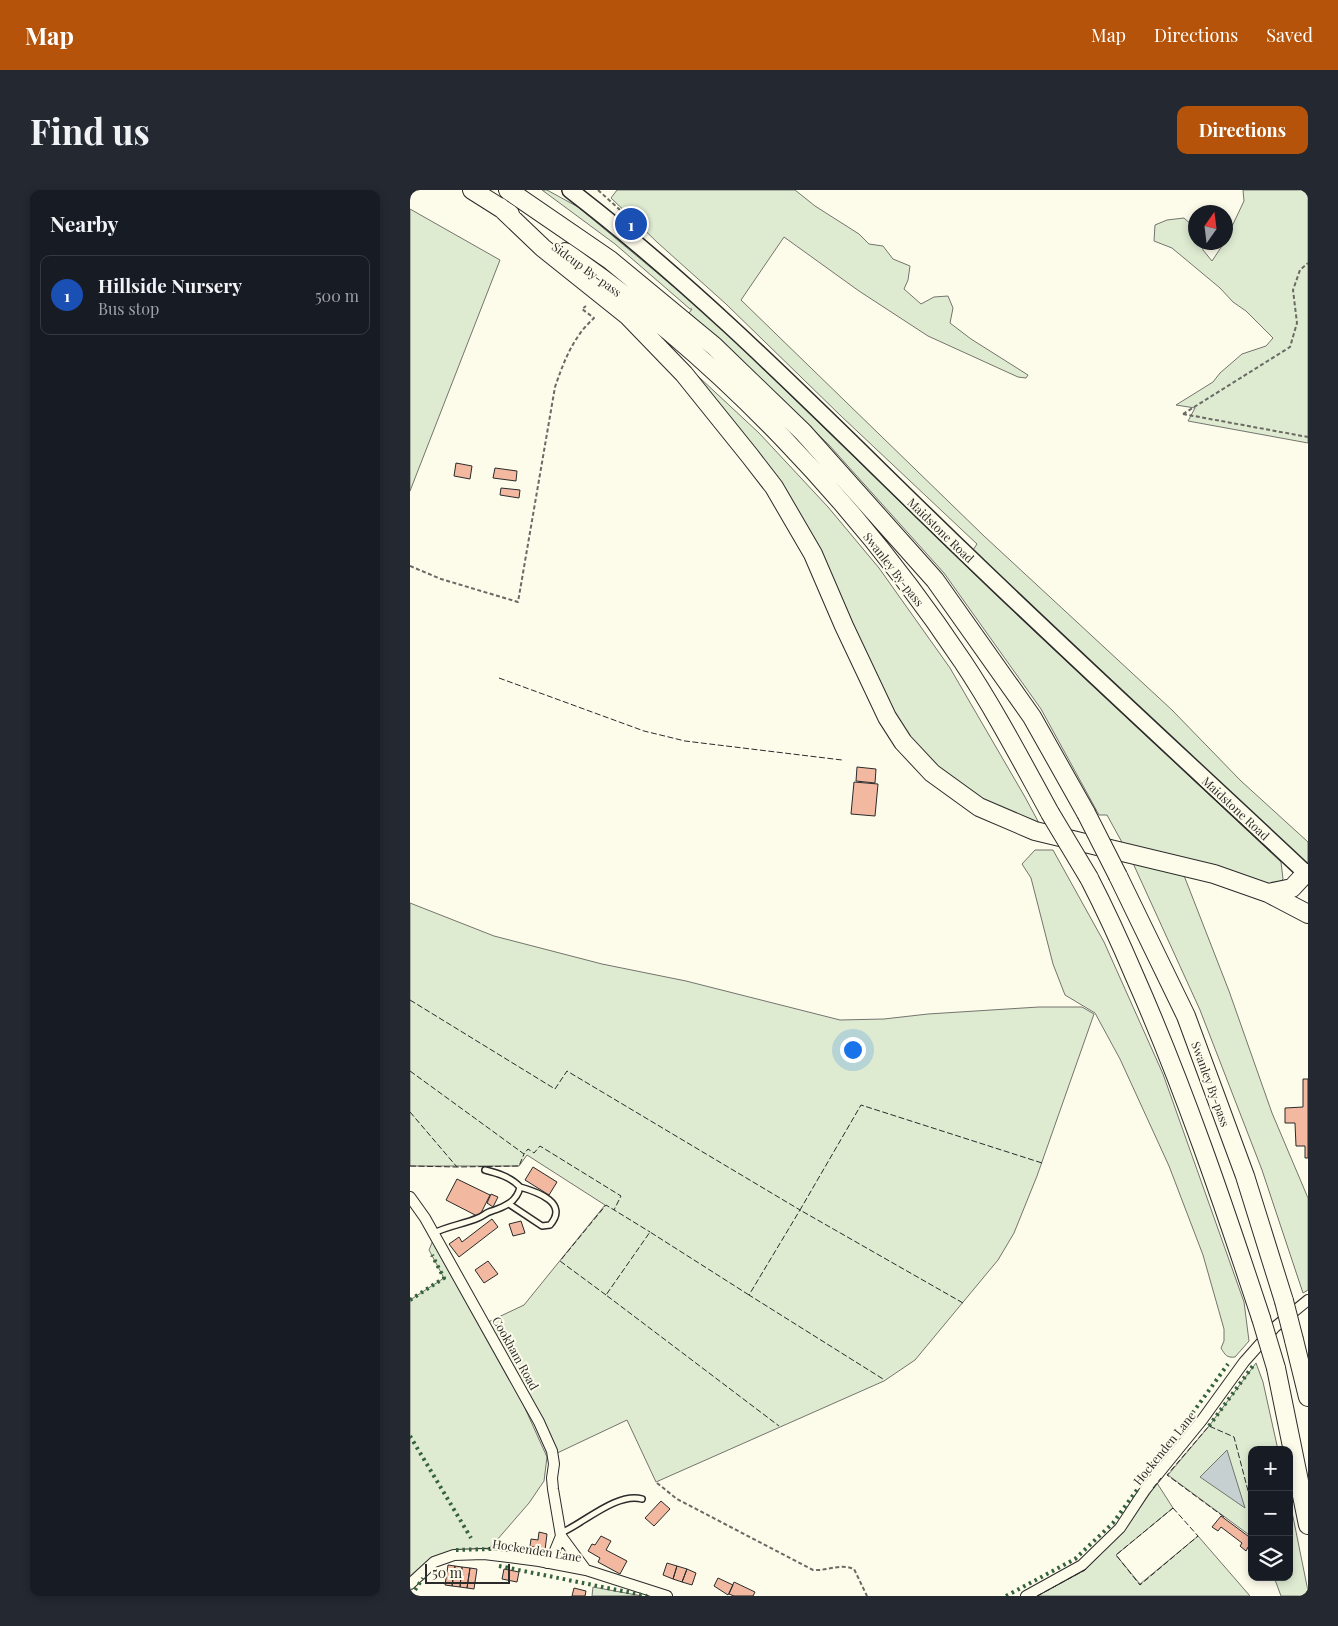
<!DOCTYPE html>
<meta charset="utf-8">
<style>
body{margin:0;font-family:"Playfair Display",serif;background:#242831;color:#f1f3f6}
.controls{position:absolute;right:15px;bottom:15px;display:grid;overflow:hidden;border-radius:10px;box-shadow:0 2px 8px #0003}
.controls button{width:45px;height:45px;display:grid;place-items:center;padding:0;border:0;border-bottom:1px solid #363941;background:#171b24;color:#f1f3f6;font:25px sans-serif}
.compass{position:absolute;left:778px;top:15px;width:45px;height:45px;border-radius:50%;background:#171b24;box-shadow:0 2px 8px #0003;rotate:14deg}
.scale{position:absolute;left:15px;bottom:12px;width:85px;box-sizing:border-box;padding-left:5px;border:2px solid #2b2b2b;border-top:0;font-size:14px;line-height:18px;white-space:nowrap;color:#2b2b2b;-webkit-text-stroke:4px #fdfbea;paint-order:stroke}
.you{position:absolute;left:442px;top:859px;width:18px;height:18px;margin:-12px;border:4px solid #fff;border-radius:50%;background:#1a73e8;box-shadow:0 0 0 8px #1a73e833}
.badge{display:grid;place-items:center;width:32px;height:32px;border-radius:50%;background:#b45309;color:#fff;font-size:16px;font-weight:700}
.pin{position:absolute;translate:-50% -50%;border:2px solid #fff;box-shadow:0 1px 5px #0006}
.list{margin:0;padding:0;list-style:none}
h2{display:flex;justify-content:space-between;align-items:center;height:65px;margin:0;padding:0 20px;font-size:21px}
h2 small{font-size:16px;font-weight:400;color:#9ea1a6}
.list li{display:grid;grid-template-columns:32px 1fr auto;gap:15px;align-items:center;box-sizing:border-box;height:80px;margin:0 10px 10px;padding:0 10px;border:1px solid #363941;border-radius:10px}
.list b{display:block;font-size:19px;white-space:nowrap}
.list p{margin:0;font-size:16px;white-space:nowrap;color:#9ea1a6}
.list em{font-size:16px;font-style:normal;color:#9ea1a6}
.icon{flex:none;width:28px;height:28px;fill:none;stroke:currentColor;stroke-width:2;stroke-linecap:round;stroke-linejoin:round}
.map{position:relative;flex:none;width:898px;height:1406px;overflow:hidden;border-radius:10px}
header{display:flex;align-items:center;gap:30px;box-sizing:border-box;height:70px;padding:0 25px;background:#b45309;color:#fff}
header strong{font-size:24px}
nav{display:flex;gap:28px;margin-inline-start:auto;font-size:18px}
.intro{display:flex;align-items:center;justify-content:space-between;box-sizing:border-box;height:120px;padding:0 30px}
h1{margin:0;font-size:35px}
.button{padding:12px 22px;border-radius:10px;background:#b45309;color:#fff;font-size:18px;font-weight:700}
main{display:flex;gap:30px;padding:0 30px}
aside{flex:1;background:#171b24;border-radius:10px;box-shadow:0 2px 8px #0003}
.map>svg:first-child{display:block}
.green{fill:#deebd1;stroke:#74746e}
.water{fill:#c7d0d0;stroke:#74746e}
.building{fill:#f2b8a0;stroke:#2b2b2b}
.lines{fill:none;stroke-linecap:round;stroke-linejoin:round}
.service-casing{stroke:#2b2b2b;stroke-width:8}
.minor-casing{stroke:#2b2b2b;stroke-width:12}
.secondary-casing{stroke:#2b2b2b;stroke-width:18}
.trunk-casing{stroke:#2b2b2b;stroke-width:20}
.path{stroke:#6a6964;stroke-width:2;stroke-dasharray:4 2.5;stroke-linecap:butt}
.service{stroke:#fdfbea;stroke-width:5}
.minor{stroke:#fdfbea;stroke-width:10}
.secondary{stroke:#fdfbea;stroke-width:15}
.trunk{stroke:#fdfbea;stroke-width:18}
.trunk-bridge-casing{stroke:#2b2b2b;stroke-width:20;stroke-linecap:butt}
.trunk-bridge{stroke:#fdfbea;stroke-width:18}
.hedge{stroke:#34623c;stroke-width:4;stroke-dasharray:2.5 4;stroke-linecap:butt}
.fence{stroke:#2b2b2b;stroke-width:1;stroke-dasharray:6 2.5;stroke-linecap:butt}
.wall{stroke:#2b2b2b;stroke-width:2.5}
.labels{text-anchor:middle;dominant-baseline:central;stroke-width:4;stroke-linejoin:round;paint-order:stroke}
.street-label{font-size:12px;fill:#2b2b2b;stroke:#fdfbea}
</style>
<header>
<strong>Map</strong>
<nav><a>Map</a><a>Directions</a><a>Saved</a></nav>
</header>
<div class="intro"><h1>Find us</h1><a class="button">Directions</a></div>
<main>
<aside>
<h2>Nearby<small></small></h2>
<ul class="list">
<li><span class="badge" style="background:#1a4fb4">1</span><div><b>Hillside Nursery</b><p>Bus stop</p></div><em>500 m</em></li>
</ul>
</aside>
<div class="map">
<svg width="898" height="1406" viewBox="0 0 898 1406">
<rect width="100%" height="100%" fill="#fdfbea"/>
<path class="green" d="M132,0H137L168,17L299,126L587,406L871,672L873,689L869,693L861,696L714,656L697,625H689L631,519L534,383L419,255L351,189L279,123L282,119H280L205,54Z
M207,0H385L405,16L449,44L459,54L473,56L483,69L500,76L498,90L494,99L511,114L524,107L538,106L543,118L540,133L561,149L618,185L616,188L608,187L518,146L449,101L374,47L331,110L574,346L762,520L831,591L898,652V676L563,360L567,354L431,226L316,114L248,53L201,8Z
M833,0H898V253L778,231L785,218L766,215L803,192L810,183L832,164L856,156L863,148L836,121L823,112L810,98L762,58L744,51L745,35L757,30L774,28L785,38L786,52L792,53L793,60L802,71L814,53L816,52V49L834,11Z
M0,19L90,70L0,301Z
M276,175L349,243L418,317L469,378L540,478L615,607L630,635L568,607L525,575L490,535L440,429Z
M625,660H643L694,752L753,884L834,1112L839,1151L825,1167C817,1168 815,1165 811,1158L814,1151V1139L793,1065L759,976L710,869L685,823L655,805L643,774L621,688L612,674Z
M722,671L773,683L819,801L862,923L898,1008V1100L893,1103L852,980L790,820Z
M0,713L84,746L192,774L276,791L430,830L474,829L518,824L629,817H672L684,824L627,986L604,1043L588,1070L505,1170L474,1191L246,1292L217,1230L143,1265L76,1133L114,1115L195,1015L117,965L109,976H0Z
M24,1048L114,1216L137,1267L134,1291L119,1313L80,1358L43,1361L0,1391V1110L34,1088L19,1060Z
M846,1173L853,1192L868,1260H842V1347L758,1285L799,1236Z
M747,1293L763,1318L706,1365L730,1394L788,1346L840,1406H627L675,1380L713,1342Z
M879,1307L898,1401V1406H871L864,1387H879Z
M183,1397L232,1406H182Z"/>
<path class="water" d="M817,1260L835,1318L790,1287Z"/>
<path class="building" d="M46,273L62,276L60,289L44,286Z
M85,278L107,281L106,291L83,288Z
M91,298L110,300L109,308L90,305Z
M447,577L466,579L465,593L446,591Z
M444,592L468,594L465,626L441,624Z
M893,889H898V968H895V956H886L885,933H875V918L893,917Z
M123,977L147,992L139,1005L115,990Z
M47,989L80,1005L69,1027L36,1010Z
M81,1004L88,1007L83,1017L77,1013Z
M82,1029L88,1037L49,1067L39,1054L49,1047L52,1052Z
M111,1031L115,1043L103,1046L99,1034Z
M78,1071L88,1084L74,1093L65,1080Z
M251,1311L260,1319L244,1336L235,1328Z
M811,1326L842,1349V1360L838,1357L836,1361L830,1356L832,1353L811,1337L808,1341L802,1337Z
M129,1342L137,1344L135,1360L120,1356L121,1349L128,1350Z
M191,1346L201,1351L196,1360L217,1371L210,1384L188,1372L190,1368L178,1361L182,1354L185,1355Z
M257,1373L267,1376L263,1389L253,1385Z
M38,1375L45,1376L42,1396L35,1395Z
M45,1376L52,1377L50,1397L42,1396Z
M267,1376L277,1379L272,1392L263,1389Z
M52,1377L60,1378L57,1398L50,1397Z
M60,1378L67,1379L64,1399L57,1398Z
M94,1379L109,1382L107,1392L92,1389Z
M277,1379L286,1383L282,1395L272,1392Z
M308,1388L323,1395L318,1405L304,1396Z
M324,1392L345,1402L343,1406H324L319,1404Z
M164,1398L176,1401L175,1406H162Z"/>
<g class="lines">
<defs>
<path id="service" d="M99,1014L132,1036L140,1035C159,1013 128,1002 110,997
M24,1043C38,1036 54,1034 68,1028C73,1026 77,1022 82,1021C94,1017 107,1012 110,997C101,987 87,983 75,980
M151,1343C174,1333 207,1302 232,1309"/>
<path id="minor" d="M0,1007L15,1028L129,1232L142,1261L144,1274L142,1288L143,1299L151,1346L176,1380
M137,1373L144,1363L151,1346
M0,1394L24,1372L44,1365L74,1364L129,1371L176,1380L257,1406
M616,1406L672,1375L710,1338L735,1300L792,1230L834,1172L865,1137L898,1110"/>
<path id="secondary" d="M160,0C302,109 426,239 555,363C668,472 784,578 898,685"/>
<path id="trunk" d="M62,0L100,24
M98,0L200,70L304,156L393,242L525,390L622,527L676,623
M90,17L133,58L218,126L274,184L340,266L364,297L403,364L434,436L477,527L493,552L522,583L569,617L625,641L804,684L858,703L898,724
M155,62C310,168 449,316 553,472C585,520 612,572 640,623
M708,686L776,826L835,986L874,1111
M679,688C696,721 711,754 725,787C774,898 813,1013 851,1128
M858,703L882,698L896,683
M884,1150L898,1207
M866,1178L898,1335"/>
</defs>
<use href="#service" class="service-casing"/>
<use href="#minor" class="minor-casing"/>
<use href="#secondary" class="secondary-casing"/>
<use href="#trunk" class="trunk-casing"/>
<path class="path" d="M188,0L231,39
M773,224L880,157L887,133L883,100L890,80L898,73
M773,224L898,247
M0,376L31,389L108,412L145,197C154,171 163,147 184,128L172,119L176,116
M247,1293L267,1309L403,1380C419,1381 429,1373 444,1379L457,1406"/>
<use href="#service" class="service"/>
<use href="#minor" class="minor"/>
<use href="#secondary" class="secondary"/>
<use href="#trunk" class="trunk"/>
<defs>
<path id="trunk-bridge" d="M640,623L679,688
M676,623L708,686
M874,1111L884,1150
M851,1128L866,1178"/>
</defs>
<use href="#trunk-bridge" class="trunk-bridge-casing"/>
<use href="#trunk-bridge" class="trunk-bridge"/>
<path class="hedge" d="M0,1110L34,1088L22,1065
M799,1236L845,1173
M0,1246L61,1348
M46,1360L80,1359V1358
M89,1376L237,1406
M0,1404L5,1400L13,1388
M596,1406L665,1369L703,1333L818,1174"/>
<path class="fence" d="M89,488L234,541L275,551L432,570
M0,810L145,899L157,881L390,1020L339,1105L473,1189
M0,881L114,964L118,959L124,963L130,956L211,1006L204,1020
M0,922L47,977L109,976L114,964
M0,976L47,977
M196,1105L150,1071L196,1015L240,1042
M339,1105L240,1042L196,1105L369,1236
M553,1113L390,1020L451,915L632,973
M743,1298L751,1288
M763,1318L788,1346L730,1395L706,1365Z
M814,1327L757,1285L799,1236L824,1247L842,1316
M627,1406L675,1380L689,1366"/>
<path class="wall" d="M80,1358L130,1365H137L139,1363"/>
</g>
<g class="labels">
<g class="street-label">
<text transform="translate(177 79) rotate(36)">Sidcup By-pass</text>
<text transform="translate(531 340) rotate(44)">Maidstone Road</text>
<text transform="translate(484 379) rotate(52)">Swanley By-pass</text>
<text transform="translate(826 618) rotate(43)">Maidstone Road</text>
<text transform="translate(801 894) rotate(70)">Swanley By-pass</text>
<text transform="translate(106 1163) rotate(61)">Cookham Road</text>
<text transform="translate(754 1258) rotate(-51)">Hockenden Lane</text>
<text transform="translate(127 1360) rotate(9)">Hockenden Lane</text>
</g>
</g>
</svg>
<div class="controls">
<button>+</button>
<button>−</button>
<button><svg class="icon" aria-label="layers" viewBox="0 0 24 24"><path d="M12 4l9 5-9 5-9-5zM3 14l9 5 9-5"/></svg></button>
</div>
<svg class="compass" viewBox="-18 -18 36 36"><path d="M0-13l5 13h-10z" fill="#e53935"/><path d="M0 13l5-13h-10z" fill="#9ea1a6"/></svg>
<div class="scale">50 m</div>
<div class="you"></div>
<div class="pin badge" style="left:221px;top:34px;background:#1a4fb4">1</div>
</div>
</main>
